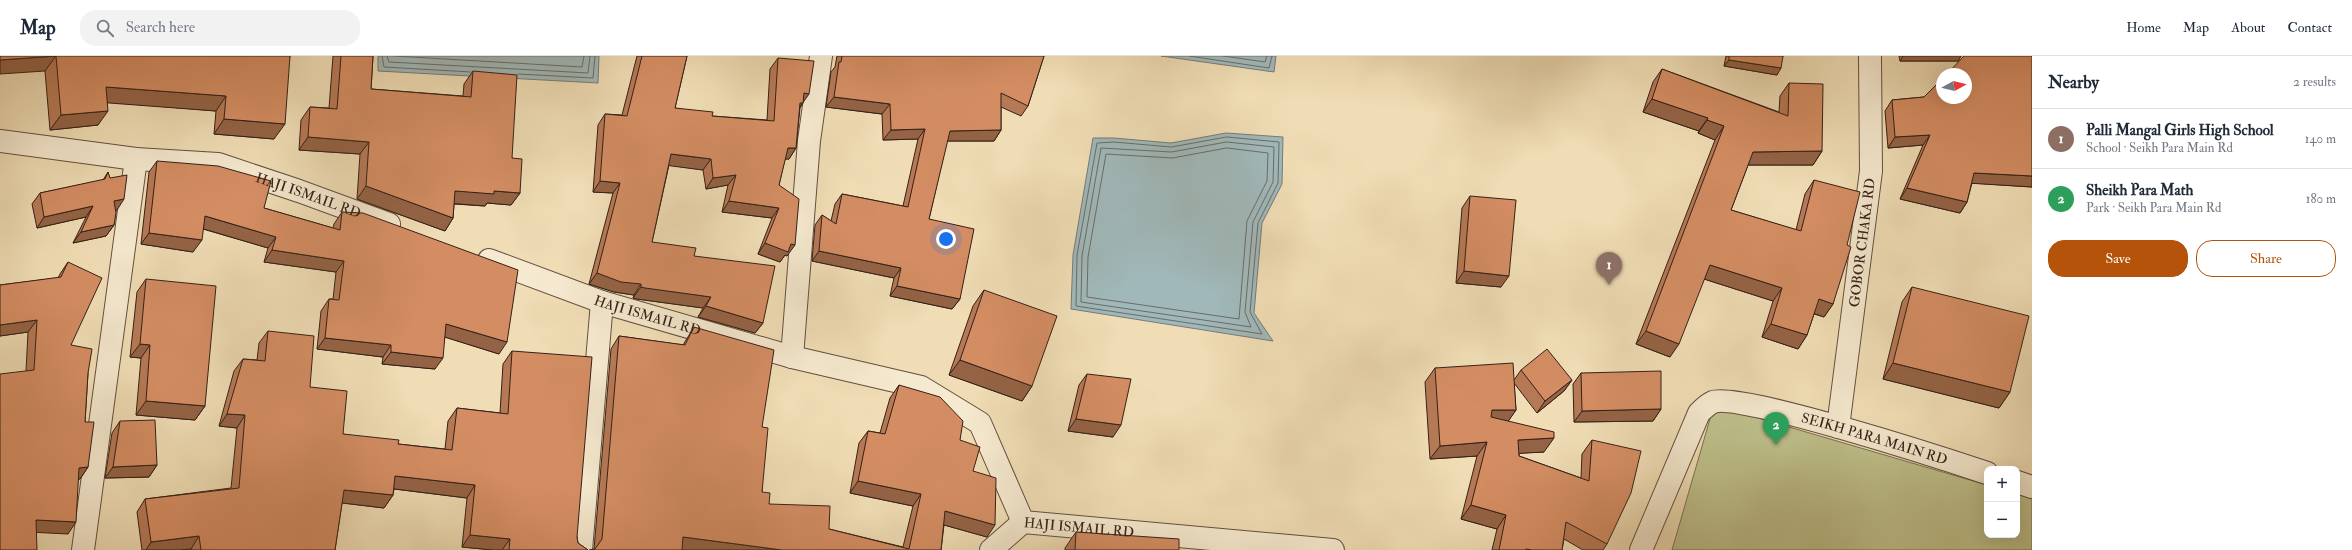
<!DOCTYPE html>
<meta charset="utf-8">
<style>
body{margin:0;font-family:"IM FELL Double Pica",serif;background:#f2f2f3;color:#1f2937}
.controls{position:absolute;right:12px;bottom:12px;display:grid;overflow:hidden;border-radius:8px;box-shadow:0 4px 16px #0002}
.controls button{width:36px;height:36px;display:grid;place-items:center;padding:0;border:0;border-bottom:1px solid #e0e1e3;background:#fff;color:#1f2937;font:20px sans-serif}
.compass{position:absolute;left:1936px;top:12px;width:36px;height:36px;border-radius:50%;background:#fff;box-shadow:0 4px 16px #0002;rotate:82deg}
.you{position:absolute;left:946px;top:183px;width:14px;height:14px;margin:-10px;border:3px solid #fff;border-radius:50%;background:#1a73e8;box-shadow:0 0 0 6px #1a73e833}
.badge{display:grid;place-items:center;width:26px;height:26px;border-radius:50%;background:#b45309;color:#fff;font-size:13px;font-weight:700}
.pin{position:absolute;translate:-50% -33px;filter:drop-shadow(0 1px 2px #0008)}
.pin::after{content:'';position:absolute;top:21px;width:14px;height:12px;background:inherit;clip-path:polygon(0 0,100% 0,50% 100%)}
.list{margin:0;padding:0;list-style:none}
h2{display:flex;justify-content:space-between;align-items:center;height:52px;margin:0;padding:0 16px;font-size:17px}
h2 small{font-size:13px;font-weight:400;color:#747a83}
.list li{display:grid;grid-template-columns:26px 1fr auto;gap:12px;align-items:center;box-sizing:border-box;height:60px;padding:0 16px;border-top:1px solid #e0e1e3}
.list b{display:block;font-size:15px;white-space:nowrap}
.list p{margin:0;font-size:13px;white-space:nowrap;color:#747a83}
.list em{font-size:13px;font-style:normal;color:#747a83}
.actions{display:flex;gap:8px;padding:12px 16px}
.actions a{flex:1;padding:9px 0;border:1px solid #b45309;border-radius:16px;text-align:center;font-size:14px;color:#b45309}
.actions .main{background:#b45309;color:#fff}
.icon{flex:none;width:22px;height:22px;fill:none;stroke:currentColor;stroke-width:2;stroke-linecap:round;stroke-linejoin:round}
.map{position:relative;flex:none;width:2032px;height:494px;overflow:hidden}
header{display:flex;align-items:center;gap:24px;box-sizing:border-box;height:56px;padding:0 20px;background:#fff;border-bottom:1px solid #e0e1e3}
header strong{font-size:19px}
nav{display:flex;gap:22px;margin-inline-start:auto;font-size:14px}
.search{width:280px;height:36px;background:#f2f2f3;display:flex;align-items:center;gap:10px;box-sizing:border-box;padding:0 14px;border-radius:16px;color:#747a83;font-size:15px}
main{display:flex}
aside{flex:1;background:#fff}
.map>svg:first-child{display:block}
.green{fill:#bec08b;stroke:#7a7052}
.water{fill:#a0b8b9;stroke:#757b79}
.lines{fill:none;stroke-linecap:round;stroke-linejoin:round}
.shore{stroke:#6a6c68;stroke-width:1}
.minor-casing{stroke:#644f3f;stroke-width:24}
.minor{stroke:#f5e9cf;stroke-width:22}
.wall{fill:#b67955;stroke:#352018}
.shaded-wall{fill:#946345;stroke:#352018}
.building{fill:#d48d63;stroke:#352018}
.labels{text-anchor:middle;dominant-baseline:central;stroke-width:3.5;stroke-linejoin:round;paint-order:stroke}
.street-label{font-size:14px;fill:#352018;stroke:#f5e9cf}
</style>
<header>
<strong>Map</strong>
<div class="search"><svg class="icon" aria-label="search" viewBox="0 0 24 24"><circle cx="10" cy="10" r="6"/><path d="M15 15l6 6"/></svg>Search here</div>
<nav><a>Home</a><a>Map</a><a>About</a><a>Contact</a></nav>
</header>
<main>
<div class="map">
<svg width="2032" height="494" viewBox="0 0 2032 494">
<rect width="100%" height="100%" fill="#f0ddb5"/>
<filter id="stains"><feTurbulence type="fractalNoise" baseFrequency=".005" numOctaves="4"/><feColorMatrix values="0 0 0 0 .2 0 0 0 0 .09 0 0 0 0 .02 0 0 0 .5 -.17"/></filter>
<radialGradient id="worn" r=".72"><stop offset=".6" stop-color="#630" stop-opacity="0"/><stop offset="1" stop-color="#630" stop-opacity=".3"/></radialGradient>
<path class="green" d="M1714,349L1987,429V479H2017V438L2032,442V494H1672Z"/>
<path class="water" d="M378,0H599L598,27L378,15Z
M1161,0H1276L1274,16Z
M1226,77L1283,81L1282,128L1262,167L1254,257L1273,285L1071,253L1073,199L1093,82H1114L1171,87Z"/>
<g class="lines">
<path class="shore" d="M382,0L384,11L471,16
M387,0L389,6L588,17L590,0
M394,0L582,11L584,0
M1189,0L1269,12L1272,0
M1223,0L1265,6L1267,0
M518,18L593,22L595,0
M1227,81L1279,86L1278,127L1258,167L1250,256L1262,278L1076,250L1077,199L1097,87L1114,86L1171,91Z
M1227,86L1274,91L1273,126L1253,166L1245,256L1251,271L1081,246L1082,200L1101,92L1171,96Z
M1227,92L1268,97L1267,125L1247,165L1239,263L1087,241L1088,201L1106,98L1172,102Z"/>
<defs>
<g id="minor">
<path id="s1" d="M0,85L136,103L218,108L299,135L389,168"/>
<path id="s2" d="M489,204L602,246L792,301L921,331L980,367L1023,466L1333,494"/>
<path d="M792,301L809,85L821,0"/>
<path id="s3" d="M1838,371L1871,115L1870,0"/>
<path d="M2017,426L2032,431"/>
<path d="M83,494L136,103"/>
<path d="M581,494L602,246"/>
<path d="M991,494L1023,466"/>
<path id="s4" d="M1641,494L1699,357C1703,353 1708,348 1713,346C1739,336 1948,404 1987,417"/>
</g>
</defs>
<use href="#minor" class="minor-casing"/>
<use href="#minor" class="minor"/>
</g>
<path class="wall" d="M0,0H290L274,83L214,78L216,55L107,46L98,69L50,74L45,15Z
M333,0H373L371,33L463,40L464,28L473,15L512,102L520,137L511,149L487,147L485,150L454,148L453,162L445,175L357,143L360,98L299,94L301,64L310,51L329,52Z
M637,0H687L675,52L712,60L767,64L770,13L778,2L803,47L800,52L796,92L789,103H785L779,129L787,200L785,199L780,206L758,198L772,162L722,156L728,129L706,133L703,114L669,109L652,186L694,200L763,267L755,277L698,261L703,252L637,243L633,242L634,239L614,236L589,228L613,137L593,136L598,69L605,58L622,59Z
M837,0H1044L1028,50L1021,60L1001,51V74L994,85H947L929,163L960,243L952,253L890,240L894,222L812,205L815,169L822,159L831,165L835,148L842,138L903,150L918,83L883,84L882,58L826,51L831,16L835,11Z
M1726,0H1783L1777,19L1724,10Z
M1899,0H1961L1958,5H1900Z
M2032,0V131L1972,127L1967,146L1960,157L1900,143L1923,89L1888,92L1885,55L1892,44L1924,41Z
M1662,13L1779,56L1780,40L1789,27L1822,95L1813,109H1748L1731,154L1796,174L1805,138L1814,124L1847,189L1833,248L1824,261L1814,258L1807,279L1798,293L1762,281L1773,245L1704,223L1670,301L1636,288L1715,84L1698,77L1699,75L1643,56L1653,26Z
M157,105L264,152L333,172L334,168L342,156L499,298L445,281L435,313L382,308L383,301L317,293L321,255L329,243H333L336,216L264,206L268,192L203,173L193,196L141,188L149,116Z
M108,116L117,154H116L114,169L106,180L73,187L86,161L37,172L32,148L40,137L103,124Z
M1470,140L1501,231L1456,227L1462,152Z
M68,206L71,289L88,317L85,366L88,411L80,423H78L68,478L26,315L28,276L0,280V229L58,222L60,218Z
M146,223L205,350L195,364L136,359L141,302L130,301L137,236Z
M1912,231L2010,336L1999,352L1883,323L1902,246Z
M984,234L1032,330L1022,345L949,319L973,250Z
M694,271L762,371V436L769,448L829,473L903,491L913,450L850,437L859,387L868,375L880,377L890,342L899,329L960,384L973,415L987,481L944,469L941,494L594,493L611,293L619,280L683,289Z
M268,275L310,331L343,378L398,388L445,393L448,365L457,352L500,357L503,308L512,295L577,481L578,487L588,494H493L462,491L467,442L394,433L393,439L384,452L342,447L335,494H191V493L180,494H142L137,456L145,443L231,432L237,372L219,370L234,315L243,303L257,304L259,287Z
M1435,312L1514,324L1521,314L1572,324L1564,335L1537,357L1514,327L1516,354L1508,365L1544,396L1519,397V400L1581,422L1582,398L1592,384L1607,488L1603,494H1583L1564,483L1562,494H1492L1497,473L1461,463L1477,400L1430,403L1425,326Z
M1581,317L1661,353L1653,365L1574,366L1573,328Z
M1087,318L1113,381L1068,375L1079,329Z
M120,365L157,409L149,421L105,422L112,377Z
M1076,476L1179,494H1065V492Z"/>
<path class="shaded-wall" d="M56,0L45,15L0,18V4Z
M1903,0H1961L1958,5H1900Z
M1729,4L1781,12L1777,19L1724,10Z
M106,31L226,40L216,55L96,46Z
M804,37L809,38L795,58Z
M834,41L890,48L882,58L826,51Z
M1652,43L1708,62L1699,75L1643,56Z
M108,55L98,69L50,74L61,59Z
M224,63L285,68L274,83L214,78Z
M1707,64L1724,70L1715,84L1698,77Z
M925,73L918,83L883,84L891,74Z
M1001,74L994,85H942L950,75Z
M1930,79L1923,89L1888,92L1895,81Z
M308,81L369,86L360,98L299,94Z
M788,92H796L789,103H780Z
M1822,95L1813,109H1744L1753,96Z
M671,98L711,103L703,114L664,109Z
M1974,117L2032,120V131L1967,127Z
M736,119L728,129L706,133L713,122Z
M600,125L620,127L613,137L593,136Z
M366,130L453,162L445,175L357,143Z
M1907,132L1967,146L1960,157L1900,143Z
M455,135H494L520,137L511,149L487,147L485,150L447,147Z
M124,143L117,154L106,156L114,145Z
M729,145L779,152L772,162L722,156Z
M93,150L86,161L37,172L44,161Z
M205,160L276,181L268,192L197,171Z
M114,169L106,180L73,187L81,176Z
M149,177L202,184L193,196L141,188Z
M765,187L791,188L795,189L787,200L785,199L780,206L758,198Z
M272,194L344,205L336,216L264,206Z
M819,195L901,212L894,222L812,205Z
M1710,209L1782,232L1773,245L1701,222Z
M1464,215L1509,220L1501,231L1456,227Z
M597,217L641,228L634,239L614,236L589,228Z
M897,230L960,243L952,253L890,240Z
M641,231L711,241L703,252L637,243L633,242Z
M1819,243L1833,248L1824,261L1810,256Z
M706,250L763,267L755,277L698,261Z
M37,264L28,276L0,280V269Z
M446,268L507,286L499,298L438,279Z
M1771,268L1807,279L1798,293L1762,281Z
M1646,275L1679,288L1670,301L1636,288Z
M325,282L391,289L383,301L317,293Z
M140,288L150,289L141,302L130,301Z
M391,296L443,302L435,313L382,308Z
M960,304L1032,330L1022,345L949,319Z
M1893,307L2010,336L1999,352L1883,323Z
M1572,324L1564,335L1537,357L1545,345Z
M146,345L205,350L195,364L136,359Z
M1661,353L1653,365L1574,366L1582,355Z
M1492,354H1516L1507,367L1482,368Z
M227,358L245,359L237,372L219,370Z
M1076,363L1121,369L1113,381L1068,375Z
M1554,382L1544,396L1509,398L1518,384Z
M1487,386L1477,400L1430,403L1440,390Z
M157,409L149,421L105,422L113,411Z
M88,411L80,423H70L79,412Z
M395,420L475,429L467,442L387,432Z
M858,425L921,438L913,450L850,437Z
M344,434L393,439L384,452L335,446Z
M1471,449L1506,459L1497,473L1461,463Z
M945,455L995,469L987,481L937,467Z
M36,464L76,466L68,478L28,476Z
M470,479L510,483L502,494H493L462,491Z
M199,480L191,493L180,494H146L151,486Z
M683,481L782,494H677Z"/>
<path class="building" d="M0,0H290L285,68L224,63L226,40L106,31L108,55L61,59L56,0L0,4Z
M341,0H373L371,33L471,41L473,15L517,19L512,102L522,103L520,137L494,135V138L455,135L453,162L366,130L369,86L308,81L310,51L337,53Z
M642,0H687L675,52L713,56L712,60L774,65L778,2L814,5L809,38L804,37L803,47H800L796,92H788L779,129L799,143L795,189L791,188L788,196L765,187L779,152L729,145L736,119L713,122L711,103L671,98L652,186L696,192L694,200L775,210L763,267L706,250L711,241L645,232L641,231V228L621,226L597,217L620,127L600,125L605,58L627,60Z
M842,0H1044L1028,50L1001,37V74L950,75L929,163L974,173L960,243L897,230L901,212L819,195L822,159L836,168L842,138L908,151L925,73L891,74L890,48L834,41L839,6H841Z
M1729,0H1783L1781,12L1729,4Z
M1964,0H2032V120L1974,117L1967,146L1907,132L1930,79L1895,81L1892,44L1924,41L1942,23V42H1966V18H1947Z
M1662,13L1788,60L1789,27L1823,28L1822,95L1753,96L1731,154L1801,175L1814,124L1860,136L1847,189L1851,191L1833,248L1819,243L1807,279L1771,268L1782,232L1710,209L1679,288L1646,275L1724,70L1707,64L1708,62L1652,43Z
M157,105L218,110L271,125L264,152L340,174L342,156L363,157L518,214L507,286L446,268L443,302L391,296V289L325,282L329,243L339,244L344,205L272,194L276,181L205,160L202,184L149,177Z
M108,116L110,122L127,119L124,143L114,145L116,157L114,169L81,176L93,150L44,161L40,137L105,123Z
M1470,140L1516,144L1509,220L1464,215Z
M68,206L102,222L71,289L92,293L88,317L85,366H94L88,411L79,412L76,466L36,464L37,494H0V318L34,314L37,264L0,269V229L61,221Z
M146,223L216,230L205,350L146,345L150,289L140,288Z
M1912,231L2029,260L2010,336L1893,307Z
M984,234L1057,260L1032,330L960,304Z
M694,271L774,294L762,371L768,372L762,436L770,437L769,448L830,450L829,473L909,493L921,438L858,425L868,375L885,378L899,329L940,341L963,365L960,384L980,391L973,415L996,422L995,469L945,455L941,494H782L683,481L682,494H589L595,493L602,483L619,280L685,289Z
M268,275L314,280L310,331L347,335L343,378L399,384L398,388L452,394L457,352L508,358L512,295L592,301L577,481L578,487L588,494H509L510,483L470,479L475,429L395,420L393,439L344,434L335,494H201L199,480L151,486L145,443L239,432L245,359L227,358L243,303L265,305Z
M1547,293L1572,324L1545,345L1521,314Z
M1513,307L1516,354H1492L1491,361L1554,376V382L1518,384L1519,400L1589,425L1592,384L1641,395L1631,437L1607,488L1566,466L1562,494H1532L1526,493L1525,494H1499L1506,459L1471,449L1487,386L1440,390L1435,312Z
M1661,315V353L1582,355L1581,317Z
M1087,318L1131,323L1121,369L1076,363Z
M155,364L157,409L113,411L120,365Z
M1076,476L1179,483V494H1075Z"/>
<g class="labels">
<g class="street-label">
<text stroke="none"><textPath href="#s1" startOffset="315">HAJI ISMAIL RD</textPath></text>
<text stroke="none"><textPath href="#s3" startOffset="186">GOBOR CHAKA RD</textPath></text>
<text stroke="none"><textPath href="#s2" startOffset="168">HAJI ISMAIL RD</textPath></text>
<text stroke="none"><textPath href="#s4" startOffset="333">SEIKH PARA MAIN RD</textPath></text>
<text stroke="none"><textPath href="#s2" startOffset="684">HAJI ISMAIL RD</textPath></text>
</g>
</g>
<rect width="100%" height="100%" filter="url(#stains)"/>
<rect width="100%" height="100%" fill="url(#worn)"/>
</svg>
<div class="controls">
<button>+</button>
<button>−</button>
</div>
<svg class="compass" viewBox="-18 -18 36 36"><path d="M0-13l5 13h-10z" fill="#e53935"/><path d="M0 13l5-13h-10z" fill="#747a83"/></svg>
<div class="you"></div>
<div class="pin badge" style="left:1609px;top:229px;background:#8d6e63">1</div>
<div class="pin badge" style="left:1776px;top:389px;background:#2e9e5b">2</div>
</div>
<aside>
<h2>Nearby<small>2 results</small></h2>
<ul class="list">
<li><span class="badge" style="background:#8d6e63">1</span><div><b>Palli Mangal Girls High School</b><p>School · Seikh Para Main Rd</p></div><em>140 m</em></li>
<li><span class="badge" style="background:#2e9e5b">2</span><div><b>Sheikh Para Math</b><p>Park · Seikh Para Main Rd</p></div><em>180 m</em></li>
</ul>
<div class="actions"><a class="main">Save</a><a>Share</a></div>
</aside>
</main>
